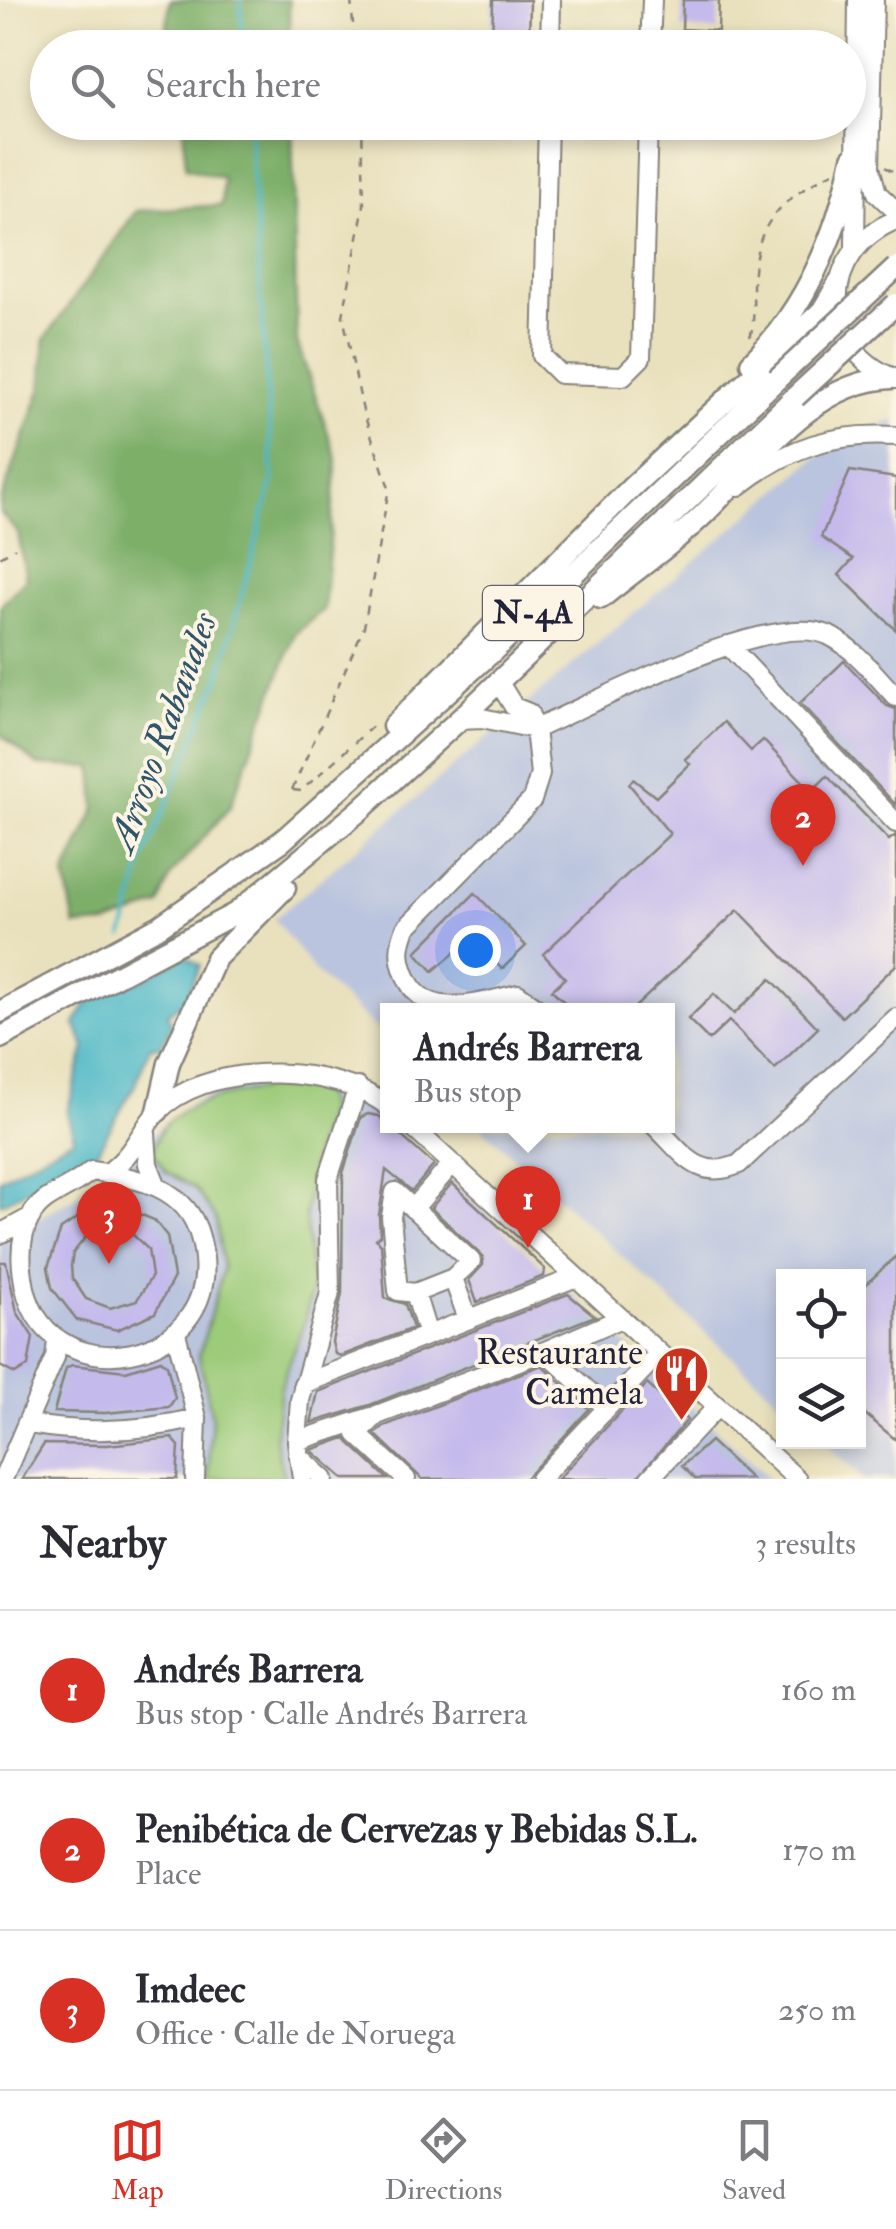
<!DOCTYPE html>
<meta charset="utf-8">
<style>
body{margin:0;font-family:"IM FELL Double Pica",serif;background:#f7f7f7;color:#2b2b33}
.controls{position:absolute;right:30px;bottom:30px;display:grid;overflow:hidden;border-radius:0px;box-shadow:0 5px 15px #0003}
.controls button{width:90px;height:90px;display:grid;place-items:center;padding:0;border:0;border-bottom:2px solid #e1e1e2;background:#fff;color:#2b2b33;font:50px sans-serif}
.you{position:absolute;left:475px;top:950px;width:35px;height:35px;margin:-25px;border:8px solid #fff;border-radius:50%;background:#1a73e8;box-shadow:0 0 0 15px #1a73e833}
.badge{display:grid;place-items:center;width:65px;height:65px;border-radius:50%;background:#d93025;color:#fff;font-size:32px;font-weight:700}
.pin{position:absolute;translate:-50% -82px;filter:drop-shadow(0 2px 5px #0008)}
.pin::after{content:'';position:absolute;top:52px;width:35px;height:30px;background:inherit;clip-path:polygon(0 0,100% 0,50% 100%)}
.popup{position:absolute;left:380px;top:1003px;width:295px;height:130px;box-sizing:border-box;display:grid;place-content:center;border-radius:0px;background:#fff;filter:drop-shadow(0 2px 8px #0005);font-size:32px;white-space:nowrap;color:#7c7c81}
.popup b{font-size:38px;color:#2b2b33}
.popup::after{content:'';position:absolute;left:50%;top:100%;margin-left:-20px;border:20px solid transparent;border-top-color:#fff}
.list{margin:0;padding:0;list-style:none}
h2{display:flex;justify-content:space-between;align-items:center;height:130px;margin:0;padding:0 40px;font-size:42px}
h2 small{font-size:32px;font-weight:400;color:#7c7c81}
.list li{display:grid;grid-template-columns:65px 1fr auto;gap:30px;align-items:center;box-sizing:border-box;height:160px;padding:0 40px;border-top:2px solid #e1e1e2}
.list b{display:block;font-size:38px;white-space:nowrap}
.list p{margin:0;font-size:32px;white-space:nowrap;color:#7c7c81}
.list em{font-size:32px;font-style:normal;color:#7c7c81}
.icon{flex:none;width:55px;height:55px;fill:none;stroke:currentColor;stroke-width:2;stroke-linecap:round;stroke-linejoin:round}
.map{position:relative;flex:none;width:896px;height:1479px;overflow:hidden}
.search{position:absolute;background:#fff;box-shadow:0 5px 15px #0003;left:30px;right:30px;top:30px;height:110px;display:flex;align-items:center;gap:25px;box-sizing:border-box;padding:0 35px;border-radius:55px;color:#7c7c81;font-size:38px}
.sheet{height:610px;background:#fff}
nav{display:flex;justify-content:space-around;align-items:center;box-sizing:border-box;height:140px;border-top:2px solid #e1e1e2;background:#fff;font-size:28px;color:#7c7c81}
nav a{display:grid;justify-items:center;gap:5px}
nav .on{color:#d93025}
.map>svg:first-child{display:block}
.industrial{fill:#bac4de}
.green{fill:#9ccb79;stroke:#5f765a;stroke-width:2.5}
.forest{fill:#7daf69;stroke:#506852;stroke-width:2.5}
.water{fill:#4cb8c7;stroke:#376d81;stroke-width:2.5}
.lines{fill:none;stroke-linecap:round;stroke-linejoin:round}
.stream{stroke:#4cb8c7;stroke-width:4}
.building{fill:#c4baec;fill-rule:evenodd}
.minor-casing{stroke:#86827c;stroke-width:22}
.major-casing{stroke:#86827c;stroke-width:25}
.path{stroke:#86827c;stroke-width:2.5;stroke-dasharray:8 8;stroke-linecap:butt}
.minor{stroke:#fff;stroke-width:18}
.major{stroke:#fff;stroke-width:20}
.major-bridge-casing{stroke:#86827c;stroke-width:25;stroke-linecap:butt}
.major-bridge{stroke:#fff;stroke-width:20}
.labels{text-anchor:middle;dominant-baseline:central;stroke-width:8;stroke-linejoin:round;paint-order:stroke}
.shield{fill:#fcf5e5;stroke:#63616e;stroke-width:2.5}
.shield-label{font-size:32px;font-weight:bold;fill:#22223b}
.poi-label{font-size:35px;fill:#22223b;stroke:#fcf5e5;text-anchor:end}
.water-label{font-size:38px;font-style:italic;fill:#31566c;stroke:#fcf5e5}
</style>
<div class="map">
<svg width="896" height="1479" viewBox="0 0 896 1479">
<rect width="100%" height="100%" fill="#fcf5e5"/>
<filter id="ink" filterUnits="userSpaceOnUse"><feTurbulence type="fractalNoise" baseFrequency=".01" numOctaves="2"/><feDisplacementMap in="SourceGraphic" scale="20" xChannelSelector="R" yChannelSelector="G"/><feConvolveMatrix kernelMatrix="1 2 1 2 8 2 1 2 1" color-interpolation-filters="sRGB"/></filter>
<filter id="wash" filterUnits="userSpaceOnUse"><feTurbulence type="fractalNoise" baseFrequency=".0048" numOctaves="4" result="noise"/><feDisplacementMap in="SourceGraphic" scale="40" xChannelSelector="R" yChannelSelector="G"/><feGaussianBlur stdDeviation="2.25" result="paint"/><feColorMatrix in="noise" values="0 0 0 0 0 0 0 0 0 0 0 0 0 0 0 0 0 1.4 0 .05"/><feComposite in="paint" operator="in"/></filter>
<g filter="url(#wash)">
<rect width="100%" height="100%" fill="#e9e1bd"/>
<path class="industrial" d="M896,419V1479H864L823,1442H858V1276H784L783,1404L480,1126H668V1010H388V1040L315,972L274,919L826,449Z
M311,1081L380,1114L769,1479H0V1240L121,1171L163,1124L188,1105L223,1090Z"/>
<path class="green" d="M302,1086L324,1095L328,1109L315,1150L305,1216L312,1290L304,1324L281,1386L275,1437L284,1479H208L212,1416L199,1356L223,1269L216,1219L195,1189L165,1171L153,1152C155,1146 157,1136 161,1130C186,1095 263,1088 302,1086Z"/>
<path class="forest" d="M170,0H289L290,47H165Z
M183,123H292L297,342L337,459L324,609L295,634L230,807L171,875L159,905L108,924L75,926L65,875L96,808L93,767L38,765L0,734V606L26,579L18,533L0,513V503L41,390L45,339L136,211L222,205L223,178L186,168Z"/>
<path class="water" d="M184,956L200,965L185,1000L167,1014L172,1024L161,1046L150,1047L135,1085L96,1153L0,1204V1179L74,1138L67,1113L85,1047L75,1024L88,1002L133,977L138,982Z"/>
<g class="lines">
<path class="stream" d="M240,0L243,48
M123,937L143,861L219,678L273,480L249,122"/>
</g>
<g id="blocks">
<path class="building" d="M493,0H530L529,48H492Z
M683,0H719L718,31L682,29Z
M850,471L896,478V630L839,575L853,559L821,537Z
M844,661L887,706L896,709V805L800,703Z
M724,722L751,751L763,740L812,791L827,776L889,840L896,835V965L842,1017L738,910L632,1010H572L552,990L565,978L543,954L670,834L629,784L633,779L656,797L690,764L685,759Z
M475,893L526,946L502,969L471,939L433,971L416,952Z
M771,979L818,1028L775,1069L729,1021L709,1040L688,1019L714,994L734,1014Z
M368,1114L379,1116L434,1165L412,1191L386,1170L379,1215L380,1235L376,1239L381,1244L385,1298L405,1304L413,1328L341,1356L335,1354L332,1342L342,1293L343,1173L361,1117Z
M452,1183L545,1269L544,1276L477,1302L469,1280L483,1265V1257L431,1208Z
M115,1204L154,1220L167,1236L174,1277L155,1313L117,1330L77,1320L52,1288L48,1267L61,1229L95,1206ZM114,1226L128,1230L148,1249L152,1276L137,1300L110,1308L86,1299L72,1278L71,1266L73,1253L89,1233Z
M896,1256V1440L858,1408V1292Z
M0,1262H6L17,1312L33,1337L28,1366L15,1374L0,1366Z
M568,1294L595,1316L370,1405L311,1423L318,1392Z
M161,1360L167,1365L175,1398L169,1407L105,1413L54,1412L66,1368L72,1365L126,1371Z
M542,1365L589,1409L525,1479H422L375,1434L384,1426Z
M647,1384L687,1420L636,1479H558Z
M172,1438L179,1446L177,1479H22L44,1444L107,1445Z
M345,1438L349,1443L388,1479H344L311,1450Z
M710,1441L751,1479H695L682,1466Z"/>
</g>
</g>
<g filter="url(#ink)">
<use href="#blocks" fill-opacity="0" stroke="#86827c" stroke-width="2.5"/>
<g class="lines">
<defs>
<path id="minor" d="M874,0L870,167L877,193L896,211
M550,48L551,0
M650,48L652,0
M548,122L542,356L560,374L623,376L641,358L648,122
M855,246L858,0
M896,379C817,349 819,251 896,220
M739,486C789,447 833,432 896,436
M728,645L896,823
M498,681L514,707L529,713L535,729C595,703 769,609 828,635C855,648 876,676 896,697
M460,719L482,718L535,729L540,774L532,800L406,928C399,945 398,957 405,974C423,1023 479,1003 518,994L540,1010
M411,1126L797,1479
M655,1126C683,1153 698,1182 739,1164L896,1018
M146,1133L148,1164L156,1184
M91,1171C135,1177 187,1186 200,1237C236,1368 38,1403 23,1276C20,1257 21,1234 31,1216C43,1194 73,1188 91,1171Z
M106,1174C139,1151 141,1124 166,1104C221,1061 333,1065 388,1106
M413,1209L452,1164
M0,1234L31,1217
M415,1293L453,1278
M176,1333L197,1418L195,1479
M428,1335L415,1293L398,1291L391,1217L395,1192L471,1261L453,1278L468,1319
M545,1351L619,1319
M303,1384L574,1278
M28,1424C85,1434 141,1432 197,1418
M297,1441L371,1417
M298,1455L324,1479
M3,1479L55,1357L57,1341
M302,1479L297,1441L300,1400L330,1293L328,1179L358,1087
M406,1479L357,1434L377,1415L545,1351L607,1408
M540,1479L658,1354
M649,1479L717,1407"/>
<path id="major" d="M751,363C807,307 837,234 853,158
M601,598C634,571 672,545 703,515C757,463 810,382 891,378
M393,726L633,486L822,311L838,284
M0,1012L160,926L282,841L493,651L777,379
M0,1038L236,913L359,811L460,719L795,397
M158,1111L169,1063L216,958L285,888"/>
</defs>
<use href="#minor" class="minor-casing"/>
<use href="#major" class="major-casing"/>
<path class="path" d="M351,0L355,48
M885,167L896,173
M750,337C755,321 753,307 753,289C754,223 778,202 833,172
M0,557L15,548
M292,790L364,627L389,488L363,411L343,316L364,205L362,122
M293,790L301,791L375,724"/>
<use href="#minor" class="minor"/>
<use href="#major" class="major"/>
<defs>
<path id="major-bridge" d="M777,379L896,268
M795,397L896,304"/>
</defs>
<use href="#major-bridge" class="major-bridge-casing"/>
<use href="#major-bridge" class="major-bridge"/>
</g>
</g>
<defs>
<symbol id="restaurant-pin" viewBox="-11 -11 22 30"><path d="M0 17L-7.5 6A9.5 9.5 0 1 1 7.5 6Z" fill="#c8321e" stroke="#fcf5e5"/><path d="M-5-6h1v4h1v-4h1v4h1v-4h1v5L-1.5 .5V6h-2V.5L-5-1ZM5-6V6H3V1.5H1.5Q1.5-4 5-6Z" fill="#fff"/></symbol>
</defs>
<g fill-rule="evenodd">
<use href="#restaurant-pin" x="650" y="1342" width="63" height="86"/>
</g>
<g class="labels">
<rect class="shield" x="483" y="586" width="100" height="54" rx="8"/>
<g class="shield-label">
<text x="533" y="613">N-4A</text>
</g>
<g class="poi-label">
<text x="643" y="1353">Restaurante<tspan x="643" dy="40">Carmela</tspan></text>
</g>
<g class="water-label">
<text transform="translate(163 732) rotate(-70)">Arroyo Rabanales</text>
</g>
</g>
</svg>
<div class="controls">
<button><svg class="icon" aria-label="locate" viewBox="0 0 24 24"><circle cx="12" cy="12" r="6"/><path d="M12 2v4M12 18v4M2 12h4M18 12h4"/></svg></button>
<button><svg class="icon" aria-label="layers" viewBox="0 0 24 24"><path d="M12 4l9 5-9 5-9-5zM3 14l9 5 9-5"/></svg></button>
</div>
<div class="you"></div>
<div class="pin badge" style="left:528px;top:1248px">1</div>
<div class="popup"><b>Andrés Barrera</b>Bus stop</div>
<div class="pin badge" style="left:803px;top:866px">2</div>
<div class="pin badge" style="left:109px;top:1264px">3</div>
<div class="search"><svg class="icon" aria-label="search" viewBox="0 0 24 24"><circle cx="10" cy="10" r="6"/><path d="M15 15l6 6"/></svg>Search here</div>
</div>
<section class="sheet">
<h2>Nearby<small>3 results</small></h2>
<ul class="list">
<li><span class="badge">1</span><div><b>Andrés Barrera</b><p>Bus stop · Calle Andrés Barrera</p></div><em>160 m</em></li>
<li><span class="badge">2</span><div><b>Penibética de Cervezas y Bebidas S.L.</b><p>Place</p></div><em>170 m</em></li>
<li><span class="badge">3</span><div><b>Imdeec</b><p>Office · Calle de Noruega</p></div><em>250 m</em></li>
</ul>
</section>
<nav>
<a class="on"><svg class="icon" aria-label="map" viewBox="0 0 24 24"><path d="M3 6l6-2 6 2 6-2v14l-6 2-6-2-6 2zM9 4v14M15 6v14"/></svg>Map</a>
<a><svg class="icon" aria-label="directions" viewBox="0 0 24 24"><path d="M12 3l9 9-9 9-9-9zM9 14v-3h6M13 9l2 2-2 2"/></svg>Directions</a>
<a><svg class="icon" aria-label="saved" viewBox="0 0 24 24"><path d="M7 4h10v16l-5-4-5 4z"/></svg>Saved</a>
</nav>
